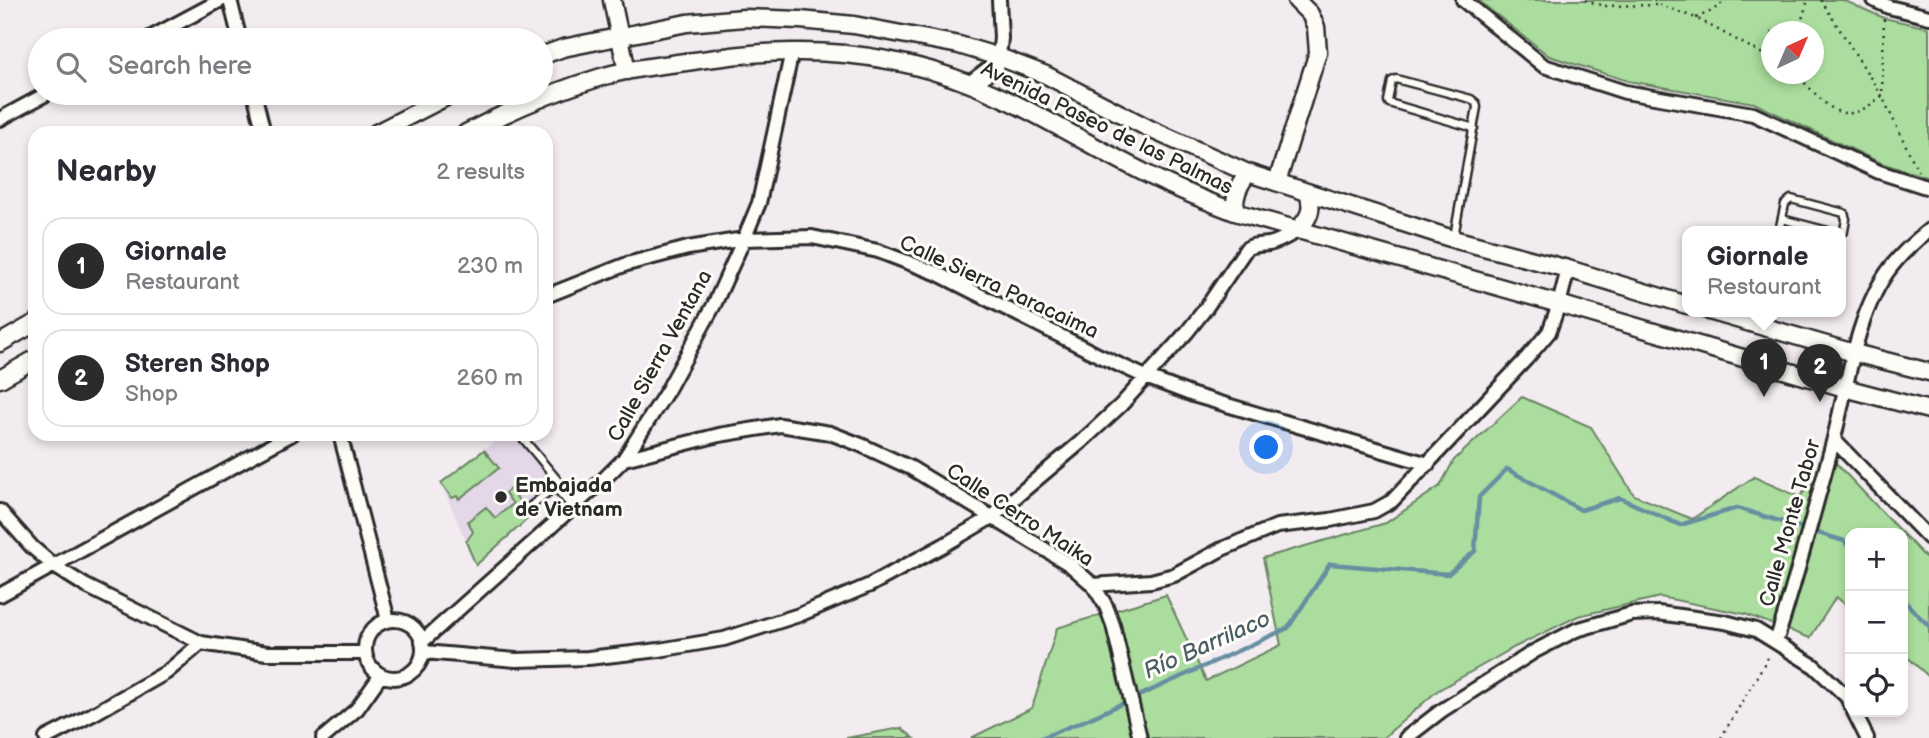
<!DOCTYPE html>
<meta charset="utf-8">
<style>
body{margin:0;font-family:"Balsamiq Sans",sans-serif;background:#f2f2f3;color:#2b2b33}
.controls{position:absolute;right:21px;bottom:21px;display:grid;overflow:hidden;border-radius:14px;box-shadow:0 4px 10px #0003}
.controls button{width:63px;height:63px;display:grid;place-items:center;padding:0;border:0;border-bottom:2px solid #e1e1e2;background:#fff;color:#2b2b33;font:35px sans-serif}
.compass{position:absolute;left:1761px;top:21px;width:63px;height:63px;border-radius:50%;background:#fff;box-shadow:0 4px 10px #0003;rotate:44deg}
.you{position:absolute;left:1267px;top:448px;width:24px;height:24px;margin:-18px;border:5px solid #fff;border-radius:50%;background:#1a73e8;box-shadow:0 0 0 10px #1a73e833}
.badge{display:grid;place-items:center;width:46px;height:46px;border-radius:50%;background:#2b2b2b;color:#fff;font-size:23px;font-weight:700}
.pin{position:absolute;translate:-50% -58px;filter:drop-shadow(0 2px 4px #0008)}
.pin::after{content:'';position:absolute;top:37px;width:24px;height:21px;background:inherit;clip-path:polygon(0 0,100% 0,50% 100%)}
.popup{position:absolute;left:1682px;top:226px;width:164px;height:91px;box-sizing:border-box;display:grid;place-content:center;border-radius:14px;background:#fff;filter:drop-shadow(0 2px 5px #0005);font-size:23px;white-space:nowrap;color:#7c7c81}
.popup b{font-size:26px;color:#2b2b33}
.popup::after{content:'';position:absolute;left:50%;top:100%;margin-left:-14px;border:14px solid transparent;border-top-color:#fff}
.list{margin:0;padding:0;list-style:none}
h2{display:flex;justify-content:space-between;align-items:center;height:91px;margin:0;padding:0 28px;font-size:30px}
h2 small{font-size:23px;font-weight:400;color:#7c7c81}
.list li{display:grid;grid-template-columns:46px 1fr auto;gap:21px;align-items:center;box-sizing:border-box;height:98px;margin:0 14px 14px;padding:0 14px;border:2px solid #e1e1e2;border-radius:21px}
.list b{display:block;font-size:26px;white-space:nowrap}
.list p{margin:0;font-size:23px;white-space:nowrap;color:#7c7c81}
.list em{font-size:23px;font-style:normal;color:#7c7c81}
.icon{flex:none;width:38px;height:38px;fill:none;stroke:currentColor;stroke-width:2;stroke-linecap:round;stroke-linejoin:round}
.map{position:relative;flex:none;width:1929px;height:738px;overflow:hidden}
.search{position:absolute;background:#fff;box-shadow:0 4px 10px #0003;left:28px;top:28px;width:525px;height:77px;display:flex;align-items:center;gap:18px;box-sizing:border-box;padding:0 24px;border-radius:38px;color:#7c7c81;font-size:26px}
.panel{position:absolute;background:#fff;box-shadow:0 4px 10px #0003;left:28px;top:126px;width:525px;height:315px;border-radius:21px}
.map>svg:first-child{display:block}
.built{fill:#e4d7e8}
.green{fill:#aadd9e;stroke:#6a8464;stroke-width:2;fill-rule:evenodd}
.lines{fill:none;stroke-linecap:round;stroke-linejoin:round}
.stream{stroke:#678fa1;stroke-width:4.5}
.service-casing{stroke:#2b2b2b;stroke-width:11}
.minor-casing{stroke:#2b2b2b;stroke-width:18}
.secondary-casing{stroke:#2b2b2b;stroke-width:21}
.path{stroke:#2b2b2b;stroke-width:2.5;stroke-dasharray:2 5;stroke-linecap:butt}
.service{stroke:#fdfcf7;stroke-width:6}
.minor{stroke:#fdfcf7;stroke-width:12}
.secondary{stroke:#fdfcf7;stroke-width:16}
.poi-dot{fill:#2b2b2b;stroke:#fdfcf7;stroke-width:2.5}
.labels{text-anchor:middle;dominant-baseline:central;stroke-width:6;stroke-linejoin:round;paint-order:stroke}
.street-label{font-size:21px;fill:#2b2b2b;stroke:#fdfcf7}
.poi-label{font-size:21px;font-weight:bold;fill:#2b2b2b;stroke:#fdfcf7;text-anchor:start}
.water-label{font-size:23px;font-style:italic;fill:#495d66;stroke:#fdfcf7}
</style>
<div class="map">
<svg width="1929" height="738" viewBox="0 0 1929 738">
<rect width="100%" height="100%" fill="#f2ebf0"/>
<filter id="ink" filterUnits="userSpaceOnUse"><feTurbulence type="fractalNoise" baseFrequency=".0143" numOctaves="2"/><feDisplacementMap in="SourceGraphic" scale="14" xChannelSelector="R" yChannelSelector="G"/><feConvolveMatrix kernelMatrix="1 2 1 2 8 2 1 2 1" color-interpolation-filters="sRGB"/></filter>
<g filter="url(#ink)">
<path class="built" d="M504,434H521L567,488L540,508L476,565L441,483Z"/>
<path class="green" d="M1478,0H1843L1884,18L1929,28V178L1881,163L1754,103L1628,81L1549,56ZM1772,32H1814V74H1772Z
M1522,397L1591,427L1634,495L1692,519L1754,477L1799,497L1834,461L1902,533H1850V608L1836,597L1810,638L1745,614L1660,597L1578,616L1515,647L1437,691L1383,738H971L1032,708L1057,628L1166,595L1206,681L1281,645L1263,558L1386,523L1440,486L1454,460Z
M484,450L499,468L459,499L457,496L452,498L441,483Z
M510,489L531,516L476,565L466,542L473,532L468,521L486,507L495,518L513,504L505,493Z
M1903,534L1929,561V677L1903,653Z
M901,728L914,738H846Z"/>
<g class="lines">
<path class="stream" d="M1903,600L1929,626
M1041,738L1086,720L1288,628L1330,564L1448,574L1475,551L1479,497L1507,469L1581,510L1620,498L1680,525L1737,508L1844,541L1850,548"/>
<defs>
<path id="service" d="M1782,219L1828,231
M1779,231L1785,204L1791,199L1844,213L1846,219L1844,231L1841,233
M1454,237L1477,107L1476,103L1471,99L1396,79L1392,81L1388,101L1389,103L1474,128
M1758,324L1761,311
M521,436L560,483L528,508
M555,487L572,507"/>
<path id="minor" d="M230,0L240,40
M999,0L1001,38L999,57
M1463,0L1544,66L1625,92L1753,114L1879,172L1929,188
M1874,0L1889,7L1929,17
M146,40L221,0
M254,93L264,133
M0,119L48,93
M546,296L627,264L688,248L744,239L812,237L878,251L936,273L1100,356L1148,378L1193,395L1428,464
M340,434L388,620
M1834,440L1929,538
M624,459L719,435L780,425L830,433L861,445L911,468L1069,564L1093,585L1106,606L1113,625L1140,738
M0,511L32,547L54,566L86,586L201,643L267,653H365
M1093,585L1151,581L1174,575L1222,549L1277,526L1330,520L1374,511L1392,501L1526,359L1549,332L1559,304L1568,269
M0,595L292,434
M365 649a29 29 0 1 1 58 0a29 29 0 1 1-58 0Z
M423,641L603,480L624,459L667,391L714,305L744,239L759,203L792,51
M1776,642C1797,576 1815,509 1833,442C1847,388 1856,312 1891,267C1902,253 1915,241 1929,230
M424,652L516,660L588,658L659,650L724,639L799,615L870,585L944,545L992,517L1081,442L1121,405L1187,332L1206,308L1246,249C1253,244 1260,245 1269,244C1279,242 1288,236 1297,231
M1854,712L1867,738
M46,738L93,714L167,672L201,643
M323,738L357,709L381,675
M1406,738L1441,711L1535,651L1576,630L1632,614L1658,613L1725,622L1756,630L1814,666L1847,697L1850,704"/>
<path id="secondary" d="M612,0L627,71
M541,56L563,48L687,23L744,18L800,20L854,25L959,45L999,57L1046,75L1152,130L1248,173L1453,239L1568,269L1687,305
M971,84L995,66L999,57
M376,133L454,93
M466,133C508,111 552,92 598,78C626,69 657,66 686,62C721,57 757,52 792,52C853,51 916,62 973,85C1033,109 1086,144 1143,172C1173,188 1204,200 1235,212L1559,304L1845,388L1929,410
M1277,182L1318,52L1316,27L1310,14L1296,0
M1235,212C1234,196 1238,186 1248,173
M1297,231C1309,218 1314,210 1308,193
M1709,311L1854,353L1929,372
M0,343L35,323
M0,379L35,359"/>
</defs>
<use href="#service" class="service-casing"/>
<use href="#minor" class="minor-casing"/>
<use href="#secondary" class="secondary-casing"/>
<path class="path" d="M1585,0L1604,6L1660,5
M1654,0L1660,5L1696,18L1772,59
M1821,0L1882,96L1918,171
M1696,18L1712,11L1726,0
M1802,32V19L1808,0
M1794,74C1815,88 1833,126 1863,109C1870,106 1876,100 1882,96L1884,19
M1804,74L1805,81
M1721,738L1770,654"/>
<use href="#service" class="service"/>
<use href="#minor" class="minor"/>
<use href="#secondary" class="secondary"/>
</g>
</g>
<circle class="poi-dot" cx="501" cy="497" r="7"/>
<g class="labels">
<g class="street-label">
<text transform="translate(1107 128) rotate(26)">Avenida Paseo de las Palmas</text>
<text transform="translate(999 287) rotate(25)">Calle Sierra Paracaima</text>
<text transform="translate(660 356) rotate(-61)">Calle Sierra Ventana</text>
<text transform="translate(1020 515) rotate(33)">Calle Cerro Maika</text>
<text transform="translate(1790 523) rotate(-74)">Calle Monte Tabor</text>
</g>
<g class="poi-label">
<text x="515" y="485">Embajada<tspan x="515" dy="24">de Vietnam</tspan></text>
</g>
<g class="water-label">
<text transform="translate(1207 645) rotate(-24)">Río Barrilaco</text>
</g>
</g>
</svg>
<div class="controls">
<button>+</button>
<button>−</button>
<button><svg class="icon" aria-label="locate" viewBox="0 0 24 24"><circle cx="12" cy="12" r="6"/><path d="M12 2v4M12 18v4M2 12h4M18 12h4"/></svg></button>
</div>
<svg class="compass" viewBox="-18 -18 36 36"><path d="M0-13l5 13h-10z" fill="#e53935"/><path d="M0 13l5-13h-10z" fill="#7c7c81"/></svg>
<div class="you"></div>
<div class="pin badge" style="left:1764px;top:397px">1</div>
<div class="popup"><b>Giornale</b>Restaurant</div>
<div class="pin badge" style="left:1820px;top:402px">2</div>
<div class="search"><svg class="icon" aria-label="search" viewBox="0 0 24 24"><circle cx="10" cy="10" r="6"/><path d="M15 15l6 6"/></svg>Search here</div>
<section class="panel">
<h2>Nearby<small>2 results</small></h2>
<ul class="list">
<li><span class="badge">1</span><div><b>Giornale</b><p>Restaurant</p></div><em>230 m</em></li>
<li><span class="badge">2</span><div><b>Steren Shop</b><p>Shop</p></div><em>260 m</em></li>
</ul>
</section>
</div>
